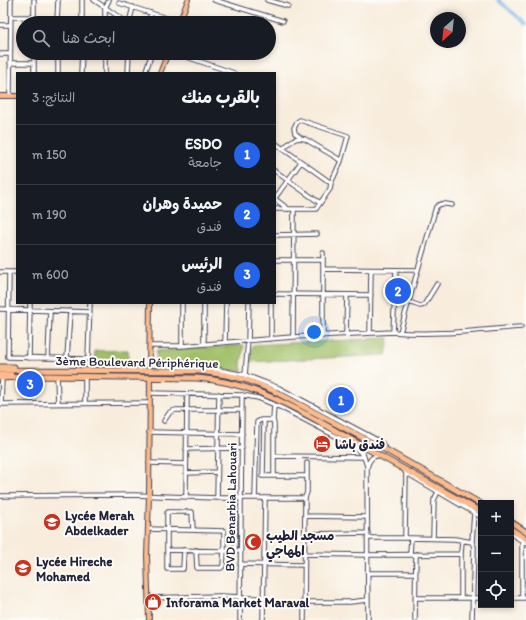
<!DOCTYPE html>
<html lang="ar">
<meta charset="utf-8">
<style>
body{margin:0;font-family:Itim,"Playpen Sans Arabic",sans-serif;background:#20242c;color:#f1f3f6;direction:rtl}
.controls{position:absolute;right:12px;bottom:12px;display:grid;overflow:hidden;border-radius:0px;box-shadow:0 2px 6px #0003}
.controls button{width:36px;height:36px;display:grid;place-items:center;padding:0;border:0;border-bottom:1px solid #363941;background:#171b24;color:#f1f3f6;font:20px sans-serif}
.compass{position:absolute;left:430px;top:12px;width:36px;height:36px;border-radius:50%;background:#171b24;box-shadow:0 2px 6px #0003;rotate:207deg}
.you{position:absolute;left:314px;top:332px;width:14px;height:14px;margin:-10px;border:3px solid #fff;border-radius:50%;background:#1a73e8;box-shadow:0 0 0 6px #1a73e833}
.badge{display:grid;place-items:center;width:26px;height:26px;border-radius:50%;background:#2563eb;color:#fff;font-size:13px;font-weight:700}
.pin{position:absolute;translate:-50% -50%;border:2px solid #fff;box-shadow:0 1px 4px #0006}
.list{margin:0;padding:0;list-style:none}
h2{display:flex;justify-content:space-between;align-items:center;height:52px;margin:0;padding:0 16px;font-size:17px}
h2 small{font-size:13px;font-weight:400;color:#9ea1a6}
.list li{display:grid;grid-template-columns:26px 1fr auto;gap:12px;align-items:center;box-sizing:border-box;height:60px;padding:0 16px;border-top:1px solid #363941}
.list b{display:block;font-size:15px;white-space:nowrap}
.list p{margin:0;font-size:13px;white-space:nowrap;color:#9ea1a6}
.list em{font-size:13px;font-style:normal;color:#9ea1a6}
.icon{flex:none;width:22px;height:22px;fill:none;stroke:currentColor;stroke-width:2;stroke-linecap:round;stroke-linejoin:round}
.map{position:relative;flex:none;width:526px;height:620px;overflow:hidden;direction:ltr}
.search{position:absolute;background:#171b24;box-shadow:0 2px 6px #0003;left:16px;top:16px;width:260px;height:44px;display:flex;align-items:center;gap:10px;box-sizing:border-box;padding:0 14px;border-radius:22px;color:#9ea1a6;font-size:15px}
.panel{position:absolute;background:#171b24;box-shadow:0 2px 6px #0003;left:16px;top:72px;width:260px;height:232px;border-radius:0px;direction:rtl}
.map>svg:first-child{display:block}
.green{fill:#a0bf67;stroke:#617051}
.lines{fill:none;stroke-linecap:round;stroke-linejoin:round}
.canal{stroke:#71b6e8;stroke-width:3.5}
.minor-casing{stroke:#424053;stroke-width:5.5}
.major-casing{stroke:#424053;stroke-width:6}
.highway-casing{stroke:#424053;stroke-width:7}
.minor{stroke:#fff;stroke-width:3.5}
.major{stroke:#fbbb8c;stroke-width:4}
.highway{stroke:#fbbb8c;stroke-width:5}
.labels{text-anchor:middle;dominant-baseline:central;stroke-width:4;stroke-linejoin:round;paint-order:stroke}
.street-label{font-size:13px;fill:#22223b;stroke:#fdfcf7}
.poi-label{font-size:13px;font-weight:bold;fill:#22223b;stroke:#fdfcf7;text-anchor:start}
</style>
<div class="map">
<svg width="526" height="620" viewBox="0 0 526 620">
<rect width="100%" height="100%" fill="#fdfcf7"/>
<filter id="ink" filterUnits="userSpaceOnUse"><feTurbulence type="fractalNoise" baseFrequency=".025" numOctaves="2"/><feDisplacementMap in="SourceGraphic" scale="8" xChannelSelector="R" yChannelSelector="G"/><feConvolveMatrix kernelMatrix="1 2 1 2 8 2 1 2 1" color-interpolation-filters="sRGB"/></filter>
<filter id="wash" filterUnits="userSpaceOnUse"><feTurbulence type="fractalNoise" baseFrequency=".012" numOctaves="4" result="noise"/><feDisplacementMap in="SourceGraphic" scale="16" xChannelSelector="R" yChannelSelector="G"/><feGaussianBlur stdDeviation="0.9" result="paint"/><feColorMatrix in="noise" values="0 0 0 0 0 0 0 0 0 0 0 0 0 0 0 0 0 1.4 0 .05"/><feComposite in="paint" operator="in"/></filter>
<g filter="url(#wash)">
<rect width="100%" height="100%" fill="#f8eddd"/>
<path class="green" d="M389,338L386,355L249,362L253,345Z
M244,345L241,364L242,371L157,364L156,351Z
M128,350V363H95V351Z"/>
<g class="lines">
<path class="canal" d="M498,0L526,24"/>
</g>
</g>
<g filter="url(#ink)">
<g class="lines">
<defs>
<path id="minor" d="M34,0V23
M94,0L128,23
M214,0L283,21
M267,0L288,6
M119,3L179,22
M11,17H34
M57,23L58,0
M82,23V0
M105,23V8L109,0
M129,23L133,7
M148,23L151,13
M0,25H10
M34,53V73
M175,53L234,73
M0,54H10
M34,54H82
M10,63H34
M58,73V54
M81,73L82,53
M105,73V53
M128,73L129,53
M145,73L152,53
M10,96L11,0
M300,137L295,133L294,128L297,122L300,120L348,136L341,161
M275,143L331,183L330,189L316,209H275
M283,149C290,142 295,136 305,139L337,158L341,161L331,183
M275,171L320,203
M275,198L301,162
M275,199L288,209
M275,235L317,234
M323,253V336
M275,260H323
M323,269L418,270
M0,272H17
M9,272L8,357L88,359L90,303
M275,294L371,295
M409,302L420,306L424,305L437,284
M0,309L90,312
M393,332L396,271
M400,332L436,207C442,202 445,204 452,205
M370,333L371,270
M346,334L347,295
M293,337L294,209
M271,339V303
M225,342L226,303
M204,344V303
M150,346H182L293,337L393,332C435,336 480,330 521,327
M182,346V303
M29,358L30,303
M48,358L50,311
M67,358L70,311
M150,365L209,368L245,375L279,388L379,441L382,443L385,449
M245,375L248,341L249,303
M57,376L58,403
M150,393L242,395L258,398L282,408L345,441L358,450L364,457
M85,403V377
M0,404L150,403
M1,404L2,378
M273,420L274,424V476
M164,421L170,412L176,410H242
M149,432L242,434
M356,444L362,451L367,466
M186,449L242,448
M274,456L364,457
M149,463L186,464
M405,472L481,517
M186,473L217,472
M262,476H306
M263,476L264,420
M0,496L134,495L217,498H305
M186,497L187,394
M217,498L219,394
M255,498L257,422L261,420H273L274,405
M235,499V551
M305,516L367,517
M148,529L224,531V551H240
M305,534L368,533
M511,534L526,543
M433,537L434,500L438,492
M368,538H411L410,554
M405,538L406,473
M411,538L455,539L472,542L474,547L472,620
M472,542L474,513
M167,550L224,551L223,566L221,568H197L196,550
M184,550L183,569H167V513L168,512H192L193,530
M304,554L368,555L461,554V598
M461,554L462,540
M240,564L304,565
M369,573H415
M149,598L220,596L240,597
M240,598H264
M415,598H481
M511,598H526
M522,598V540
M303,602H350L368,600
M240,620L242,395
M263,620L265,498
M304,620L305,498L307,492V463
M368,620L367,468C369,460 371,457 379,455
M415,620L416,554"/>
<path id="major" d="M179,23L188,0
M160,73L168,53
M0,96H17
M149,371L150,303
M149,620L147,556L149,496L150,378"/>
<path id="highway" d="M0,367H14
M0,370L200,371L226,375L247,380L272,390L386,450L481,504
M0,375H11
M0,378L47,376L197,378C258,382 309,416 361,445C401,468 441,489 481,512
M511,522L526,532
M511,529L526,539"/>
</defs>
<use href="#minor" class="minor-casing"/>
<use href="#major" class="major-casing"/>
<use href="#highway" class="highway-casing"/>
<use href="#minor" class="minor"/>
<use href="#major" class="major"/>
<use href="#highway" class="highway"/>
</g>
</g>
<defs>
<symbol id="hotel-disc" viewBox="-11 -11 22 22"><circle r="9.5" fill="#c8321e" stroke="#fdfcf7"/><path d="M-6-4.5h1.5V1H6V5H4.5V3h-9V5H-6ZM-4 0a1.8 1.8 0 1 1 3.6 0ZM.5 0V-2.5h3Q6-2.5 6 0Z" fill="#fff"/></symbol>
<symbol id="school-disc" viewBox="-11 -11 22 22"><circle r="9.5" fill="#c8321e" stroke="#fdfcf7"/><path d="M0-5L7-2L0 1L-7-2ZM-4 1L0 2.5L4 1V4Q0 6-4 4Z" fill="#fff"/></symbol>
<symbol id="mosque-disc" viewBox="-11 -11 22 22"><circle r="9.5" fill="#c8321e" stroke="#fdfcf7"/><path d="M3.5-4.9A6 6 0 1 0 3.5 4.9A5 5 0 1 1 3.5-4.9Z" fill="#fff"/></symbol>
<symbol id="shop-disc" viewBox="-11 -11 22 22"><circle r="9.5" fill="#c8321e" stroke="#fdfcf7"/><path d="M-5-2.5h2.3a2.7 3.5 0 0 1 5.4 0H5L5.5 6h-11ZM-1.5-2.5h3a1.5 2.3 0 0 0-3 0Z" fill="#fff"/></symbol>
</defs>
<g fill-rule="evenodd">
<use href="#hotel-disc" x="312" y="434" width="20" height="20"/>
<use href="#school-disc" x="42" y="512" width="20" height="20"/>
<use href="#mosque-disc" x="243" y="532" width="20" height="20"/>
<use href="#school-disc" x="13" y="558" width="20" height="20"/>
<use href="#shop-disc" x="143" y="592" width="20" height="20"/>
</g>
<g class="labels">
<g class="street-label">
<text transform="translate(137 362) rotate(1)">3ème Boulevard Périphérique</text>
<text transform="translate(231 507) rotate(-89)">BVD Benarbia Lahouari</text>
</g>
<g class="poi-label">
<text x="335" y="444">فندق باشا</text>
<text x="65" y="515">Lycée Merah<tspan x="65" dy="15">Abdelkader</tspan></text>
<text x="266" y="535">مسجد الطيب<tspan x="266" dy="15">المهاجي</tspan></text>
<text x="36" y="561">Lycée Hireche<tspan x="36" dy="15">Mohamed</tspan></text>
<text x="166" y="602">Inforama Market Maraval</text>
</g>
</g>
</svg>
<div class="controls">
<button>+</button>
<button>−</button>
<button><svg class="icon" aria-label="locate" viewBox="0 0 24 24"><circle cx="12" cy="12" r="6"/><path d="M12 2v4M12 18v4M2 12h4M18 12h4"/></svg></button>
</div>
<svg class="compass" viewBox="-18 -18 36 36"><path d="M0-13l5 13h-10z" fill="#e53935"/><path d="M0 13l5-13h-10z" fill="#9ea1a6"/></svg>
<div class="you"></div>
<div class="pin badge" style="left:341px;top:400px">1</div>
<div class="pin badge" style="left:398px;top:291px">2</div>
<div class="pin badge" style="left:30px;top:384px">3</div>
<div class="search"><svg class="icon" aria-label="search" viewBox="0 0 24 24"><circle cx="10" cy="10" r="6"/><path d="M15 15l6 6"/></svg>ابحث هنا</div>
<section class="panel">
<h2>بالقرب منك<small>النتائج: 3</small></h2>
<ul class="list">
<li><span class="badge">1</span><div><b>ESDO</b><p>جامعة</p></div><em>150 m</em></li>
<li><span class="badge">2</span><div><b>حميدة وهران</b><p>فندق</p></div><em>190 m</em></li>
<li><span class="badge">3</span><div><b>الرئيس</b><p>فندق</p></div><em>600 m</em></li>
</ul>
</section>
</div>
